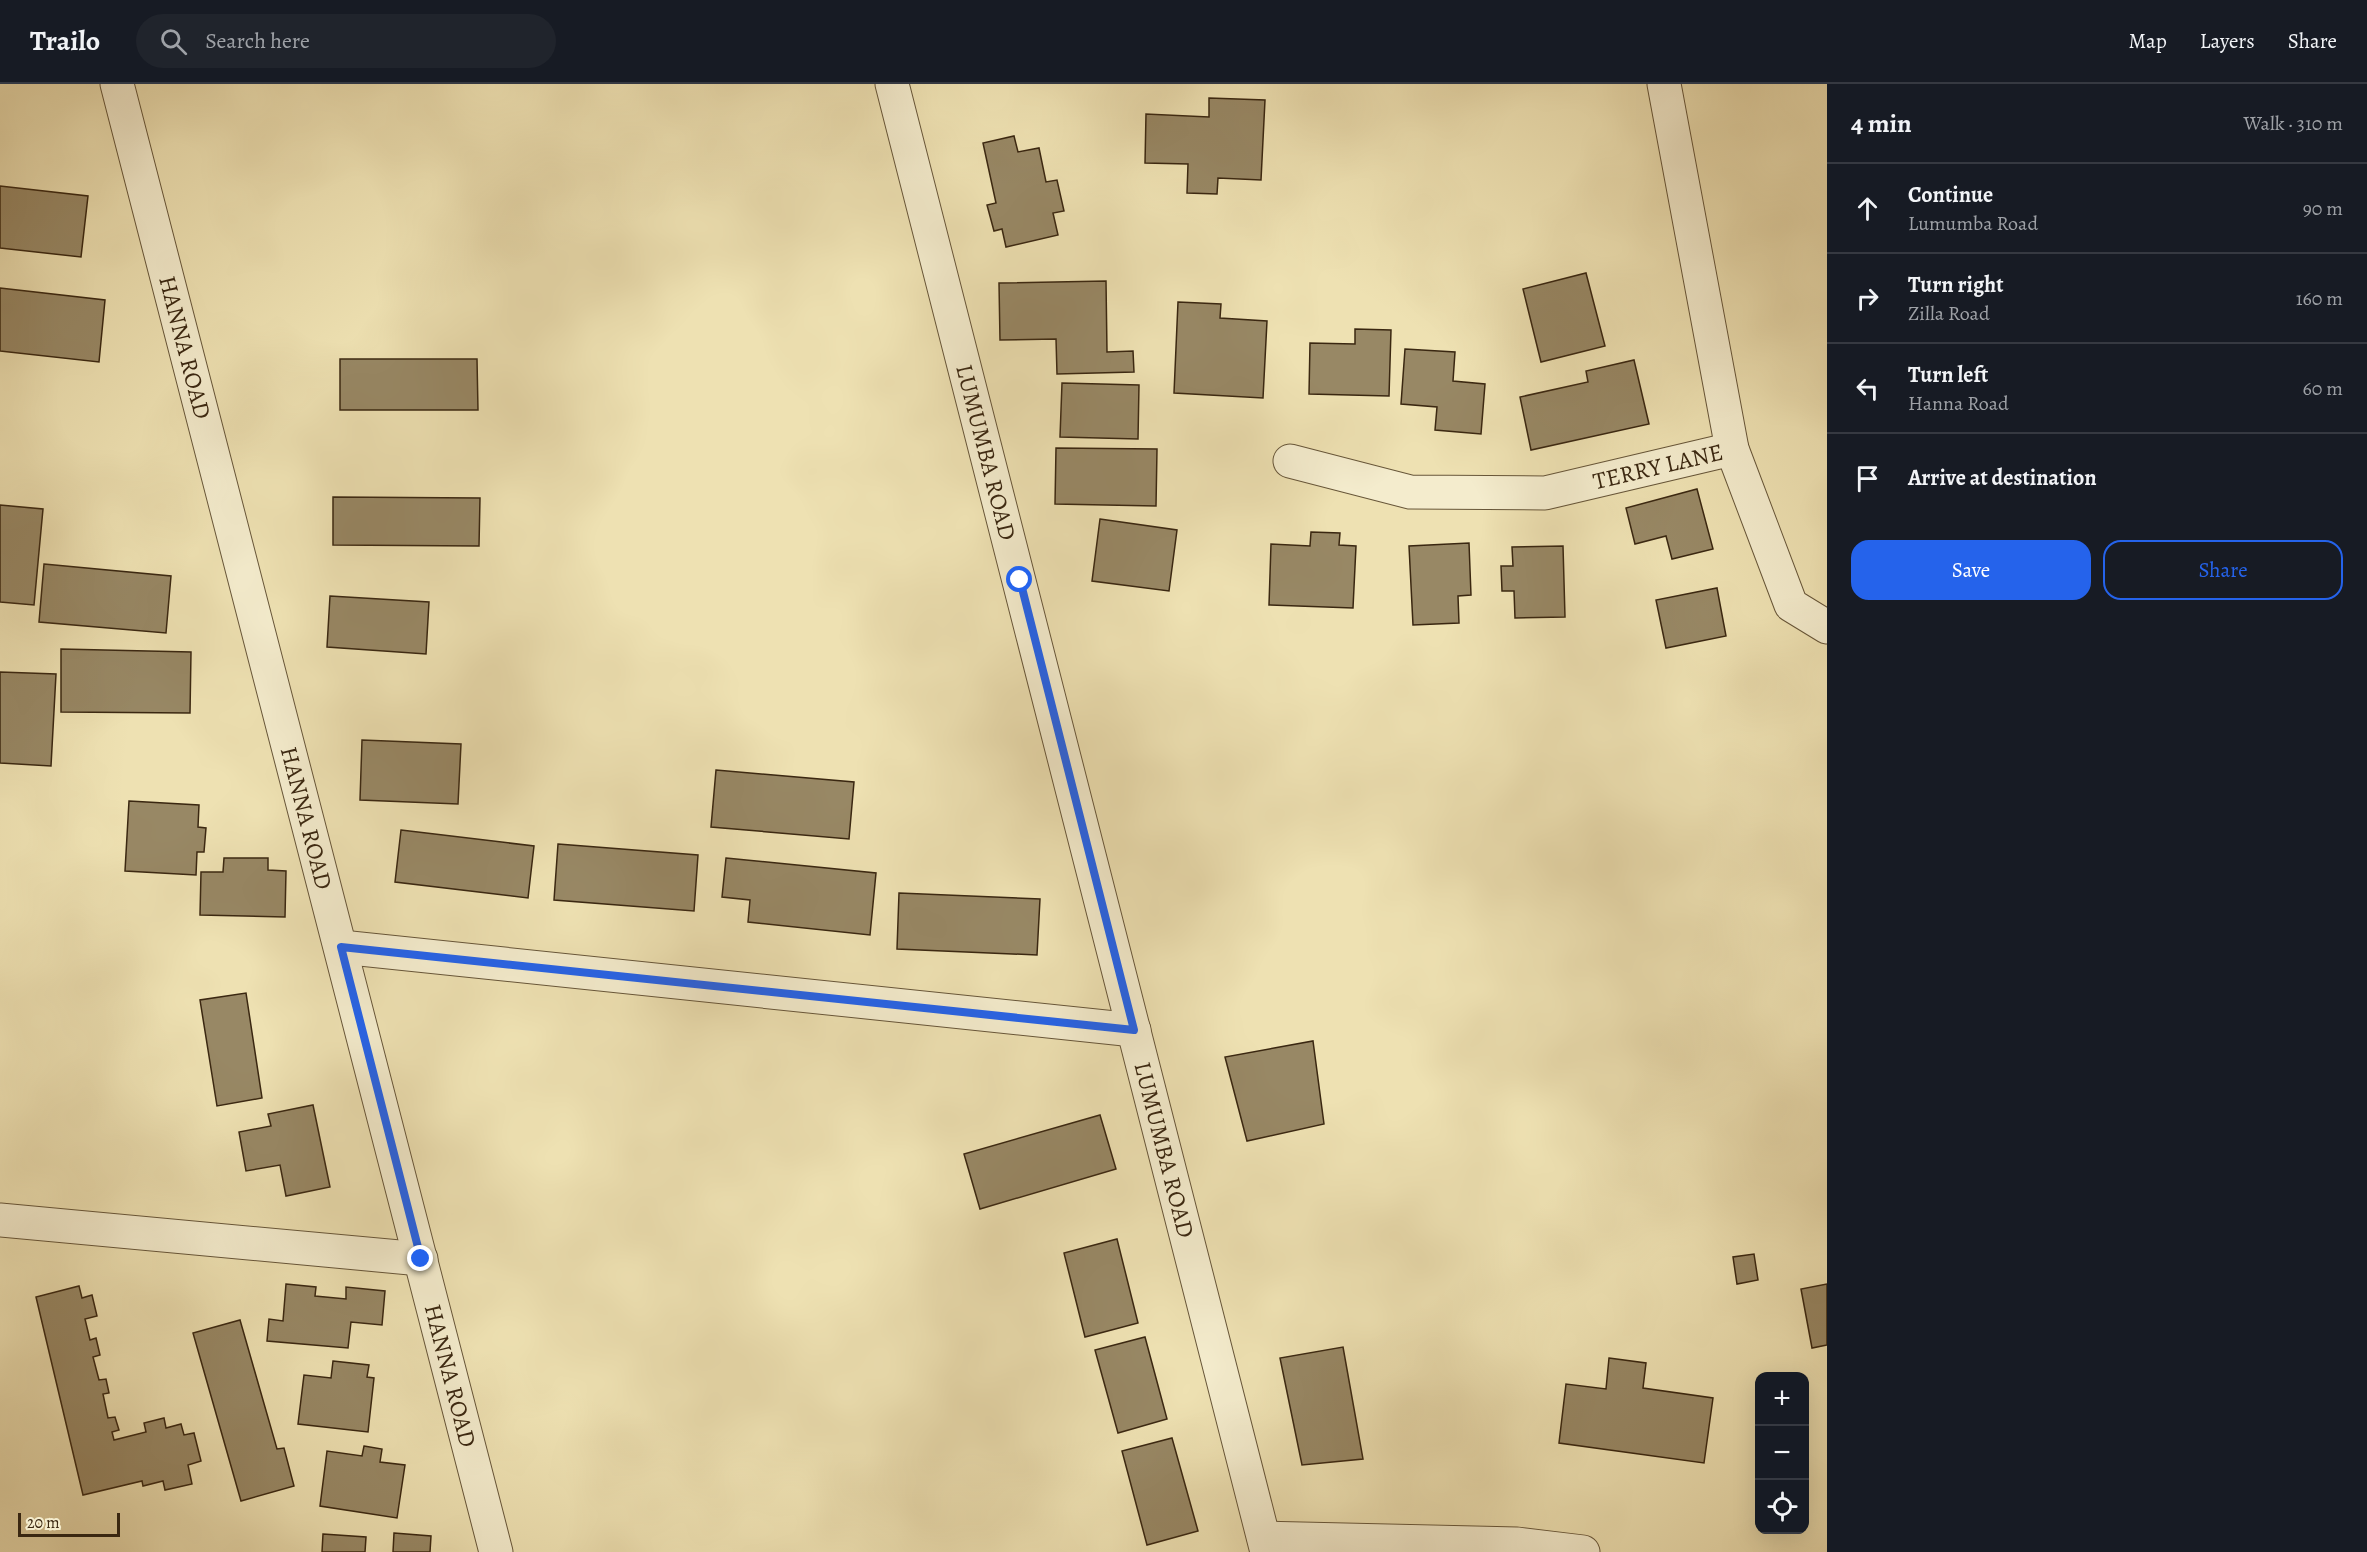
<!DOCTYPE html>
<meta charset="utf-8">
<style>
body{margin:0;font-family:Alegreya,serif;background:#20242c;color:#f1f3f6}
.controls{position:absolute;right:18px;bottom:18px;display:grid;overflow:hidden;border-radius:12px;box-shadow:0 6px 24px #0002}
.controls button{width:54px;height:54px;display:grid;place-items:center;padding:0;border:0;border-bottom:2px solid #363941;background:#171b24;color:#f1f3f6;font:30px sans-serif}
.scale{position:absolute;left:18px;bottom:15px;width:102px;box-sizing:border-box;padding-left:6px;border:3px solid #3a2711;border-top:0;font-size:16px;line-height:21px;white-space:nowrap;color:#3a2711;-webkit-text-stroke:4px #f4eccd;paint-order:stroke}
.stop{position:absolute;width:18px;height:18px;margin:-14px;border:4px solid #2563eb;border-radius:50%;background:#fff}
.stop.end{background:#2563eb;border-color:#fff;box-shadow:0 2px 6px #0008}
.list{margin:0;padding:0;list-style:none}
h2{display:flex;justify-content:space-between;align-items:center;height:78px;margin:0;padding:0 24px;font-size:26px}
h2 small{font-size:20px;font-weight:400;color:#9ea1a6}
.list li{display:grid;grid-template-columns:39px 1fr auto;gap:18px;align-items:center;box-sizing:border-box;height:90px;padding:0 24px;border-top:2px solid #363941}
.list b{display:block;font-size:22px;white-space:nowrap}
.list p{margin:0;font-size:20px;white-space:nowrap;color:#9ea1a6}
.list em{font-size:20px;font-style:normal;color:#9ea1a6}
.actions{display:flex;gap:12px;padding:18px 24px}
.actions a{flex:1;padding:14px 0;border:2px solid #2563eb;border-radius:18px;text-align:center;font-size:21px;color:#2563eb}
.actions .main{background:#2563eb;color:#fff}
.icon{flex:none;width:33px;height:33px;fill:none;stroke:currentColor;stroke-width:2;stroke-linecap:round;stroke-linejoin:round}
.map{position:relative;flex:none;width:1827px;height:1468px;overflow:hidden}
header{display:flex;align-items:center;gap:36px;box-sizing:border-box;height:84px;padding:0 30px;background:#171b24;border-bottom:2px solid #363941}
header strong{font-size:28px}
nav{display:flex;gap:33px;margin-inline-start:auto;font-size:21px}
.search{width:420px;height:54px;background:#20242c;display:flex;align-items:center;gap:15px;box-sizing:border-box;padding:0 21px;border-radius:33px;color:#9ea1a6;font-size:22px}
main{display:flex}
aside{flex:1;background:#171b24}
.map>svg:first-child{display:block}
.building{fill:#988865;stroke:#3a2711;stroke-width:1.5}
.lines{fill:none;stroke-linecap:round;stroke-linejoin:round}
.minor-casing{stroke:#675639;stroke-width:35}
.minor{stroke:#f4eccd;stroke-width:33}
.route{stroke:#2563eb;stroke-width:8}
.labels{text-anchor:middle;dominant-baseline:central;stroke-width:5;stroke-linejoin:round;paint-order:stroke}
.street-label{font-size:24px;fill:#3a2711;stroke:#f4eccd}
</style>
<header>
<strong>Trailo</strong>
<div class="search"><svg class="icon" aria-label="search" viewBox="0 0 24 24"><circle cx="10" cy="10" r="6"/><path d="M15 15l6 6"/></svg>Search here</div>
<nav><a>Map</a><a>Layers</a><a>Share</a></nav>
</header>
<main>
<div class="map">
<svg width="1827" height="1468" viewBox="0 0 1827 1468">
<rect width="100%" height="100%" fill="#eee1b2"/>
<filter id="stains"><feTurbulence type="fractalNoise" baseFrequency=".00333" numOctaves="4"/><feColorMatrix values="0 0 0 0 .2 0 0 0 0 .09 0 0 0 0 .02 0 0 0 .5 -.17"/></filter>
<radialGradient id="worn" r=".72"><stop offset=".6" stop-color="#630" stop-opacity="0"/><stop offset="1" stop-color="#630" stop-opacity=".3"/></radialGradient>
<path class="building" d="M1209,14L1265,16L1261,96L1218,94L1217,110L1187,109L1188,80L1145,79L1146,30L1209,33Z
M1014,52L1018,68L1039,64L1046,98L1057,96L1064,127L1053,129L1058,151L1006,163L1002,145L994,147L987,121L996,119L983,59Z
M0,102L88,112L81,173L0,164Z
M1586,189L1605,262L1541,278L1523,205Z
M1106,197L1107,268L1133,267L1134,288L1057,290L1056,255L1000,256L999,199Z
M0,204L105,216L99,278L0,267Z
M1178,218L1221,220L1220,234L1267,237L1263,314L1174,309Z
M1355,245L1391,246L1389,312L1309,310L1310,259L1355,260Z
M1405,265L1455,268L1453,297L1485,300L1481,350L1435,346L1437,323L1401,320Z
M340,275H477L478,326H340Z
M1634,276L1649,340L1531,366L1520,313L1588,298L1586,287Z
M1062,299L1139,301L1138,355L1060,353Z
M1056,364L1157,365L1156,422L1055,420Z
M1697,405L1713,465L1672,475L1666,452L1635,460L1626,424Z
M333,413L480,414L479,462L333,461Z
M0,421L43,425L34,521L0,518Z
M1100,435L1177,446L1169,507L1092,497Z
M1311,448L1340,449L1339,461L1356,462L1353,524L1269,521L1271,460L1310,462Z
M1469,459L1471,511L1458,512L1459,539L1413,541L1409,462Z
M1563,462L1565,533L1515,534L1514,507H1502L1501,482H1513L1512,463Z
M44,480L171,492L166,549L39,538Z
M1717,504L1726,552L1666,564L1656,516Z
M330,512L429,518L426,570L327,563Z
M61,565L191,568L190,629L61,628Z
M0,588L56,590L51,682L0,679Z
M362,656L461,660L458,720L360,716Z
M716,686L854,698L849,755L711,743Z
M129,717L199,721L198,743L206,744L204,768H197L196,791L125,787Z
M401,746L534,762L528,814L395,798Z
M558,760L698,771L694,827L554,816Z
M224,774H268V786L286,787L285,833L200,831L201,788H223Z
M726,774L876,789L870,851L748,838L750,816L722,813Z
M899,809L1040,815L1037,871L897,865Z
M246,909L262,1014L217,1022L200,916Z
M1313,957L1324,1040L1247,1057L1225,973Z
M313,1021L330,1103L286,1112L280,1081L246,1087L239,1048L271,1042L268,1030Z
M1100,1031L1116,1085L980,1125L964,1070Z
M1117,1155L1138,1239L1085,1253L1064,1169Z
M1754,1170L1758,1196L1737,1200L1733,1173Z
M286,1200L316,1203L315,1212L346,1215V1203L385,1207L382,1241L351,1238L348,1264L267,1257L269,1235L283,1237Z
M1827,1200V1261L1812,1264L1801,1205Z
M79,1202L82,1214L92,1211L97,1232L85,1235L90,1256L96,1254L100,1271L93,1273L99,1296L106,1295L109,1309L103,1310L108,1334L115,1333L119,1346L112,1348L114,1356L146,1348L144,1339L164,1334L166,1344L181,1340L184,1351L194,1349L201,1377L188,1381L192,1400L165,1406L163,1397L143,1402L142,1397L83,1411L36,1213Z
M240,1236L277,1365L284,1364L294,1402L241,1417L193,1249Z
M1145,1253L1167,1335L1118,1349L1095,1266Z
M1343,1263L1363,1375L1302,1381L1280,1274Z
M1609,1274L1646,1279L1643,1304L1713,1314L1704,1379L1559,1359L1566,1300L1606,1305Z
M333,1277L369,1281L367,1293L374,1294L368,1348L298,1340L304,1291L331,1294Z
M1172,1354L1198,1447L1147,1461L1122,1367Z
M364,1362L382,1365L380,1378L405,1381L397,1434L320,1422L327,1367L362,1372Z
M394,1449L431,1452L430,1468H393Z
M323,1450L366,1453L365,1468H322Z"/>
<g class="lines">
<defs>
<g id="minor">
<path id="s1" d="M117,0L496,1468"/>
<path id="s2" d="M892,0L1267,1468"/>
<path d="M1664,0L1732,365L1791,521L1827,543"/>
<path id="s3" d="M1290,377L1410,408L1545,409L1732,365"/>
<path d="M341,863L1134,946"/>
<path d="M0,1136L421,1175"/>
<path d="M1264,1454L1517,1460L1583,1468"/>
</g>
</defs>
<use href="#minor" class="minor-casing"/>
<use href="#minor" class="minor"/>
</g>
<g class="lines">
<path class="route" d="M421,1175L341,863L1134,946L1020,496"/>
</g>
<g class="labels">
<g class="street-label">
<text stroke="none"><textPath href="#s1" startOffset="272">HANNA ROAD</textPath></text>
<text stroke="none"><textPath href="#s2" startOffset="380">LUMUMBA ROAD</textPath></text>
<text stroke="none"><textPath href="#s3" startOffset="375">TERRY LANE</textPath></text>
<text stroke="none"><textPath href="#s1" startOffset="758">HANNA ROAD</textPath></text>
<text stroke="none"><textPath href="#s2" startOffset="1100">LUMUMBA ROAD</textPath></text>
<text stroke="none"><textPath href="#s1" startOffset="1334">HANNA ROAD</textPath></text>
</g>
</g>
<rect width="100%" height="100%" filter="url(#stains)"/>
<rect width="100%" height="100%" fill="url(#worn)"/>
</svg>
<div class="controls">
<button>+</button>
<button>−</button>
<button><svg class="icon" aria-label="locate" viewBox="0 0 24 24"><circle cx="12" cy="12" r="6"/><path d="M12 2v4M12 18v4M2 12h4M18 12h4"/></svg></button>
</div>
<div class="scale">20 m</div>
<div class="stop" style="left:1020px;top:496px"></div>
<div class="stop end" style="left:421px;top:1175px"></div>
</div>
<aside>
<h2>4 min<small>Walk · 310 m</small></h2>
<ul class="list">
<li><svg class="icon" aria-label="ahead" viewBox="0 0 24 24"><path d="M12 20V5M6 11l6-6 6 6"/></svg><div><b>Continue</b><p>Lumumba Road</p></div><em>90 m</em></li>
<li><svg class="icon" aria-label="right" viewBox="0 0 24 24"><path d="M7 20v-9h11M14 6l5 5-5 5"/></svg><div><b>Turn right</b><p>Zilla Road</p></div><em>160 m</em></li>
<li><svg class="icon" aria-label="left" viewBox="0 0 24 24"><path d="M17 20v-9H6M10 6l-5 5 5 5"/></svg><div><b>Turn left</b><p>Hanna Road</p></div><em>60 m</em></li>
<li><svg class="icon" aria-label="arrive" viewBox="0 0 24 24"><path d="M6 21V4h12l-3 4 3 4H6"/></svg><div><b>Arrive at destination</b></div></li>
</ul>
<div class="actions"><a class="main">Save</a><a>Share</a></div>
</aside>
</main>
